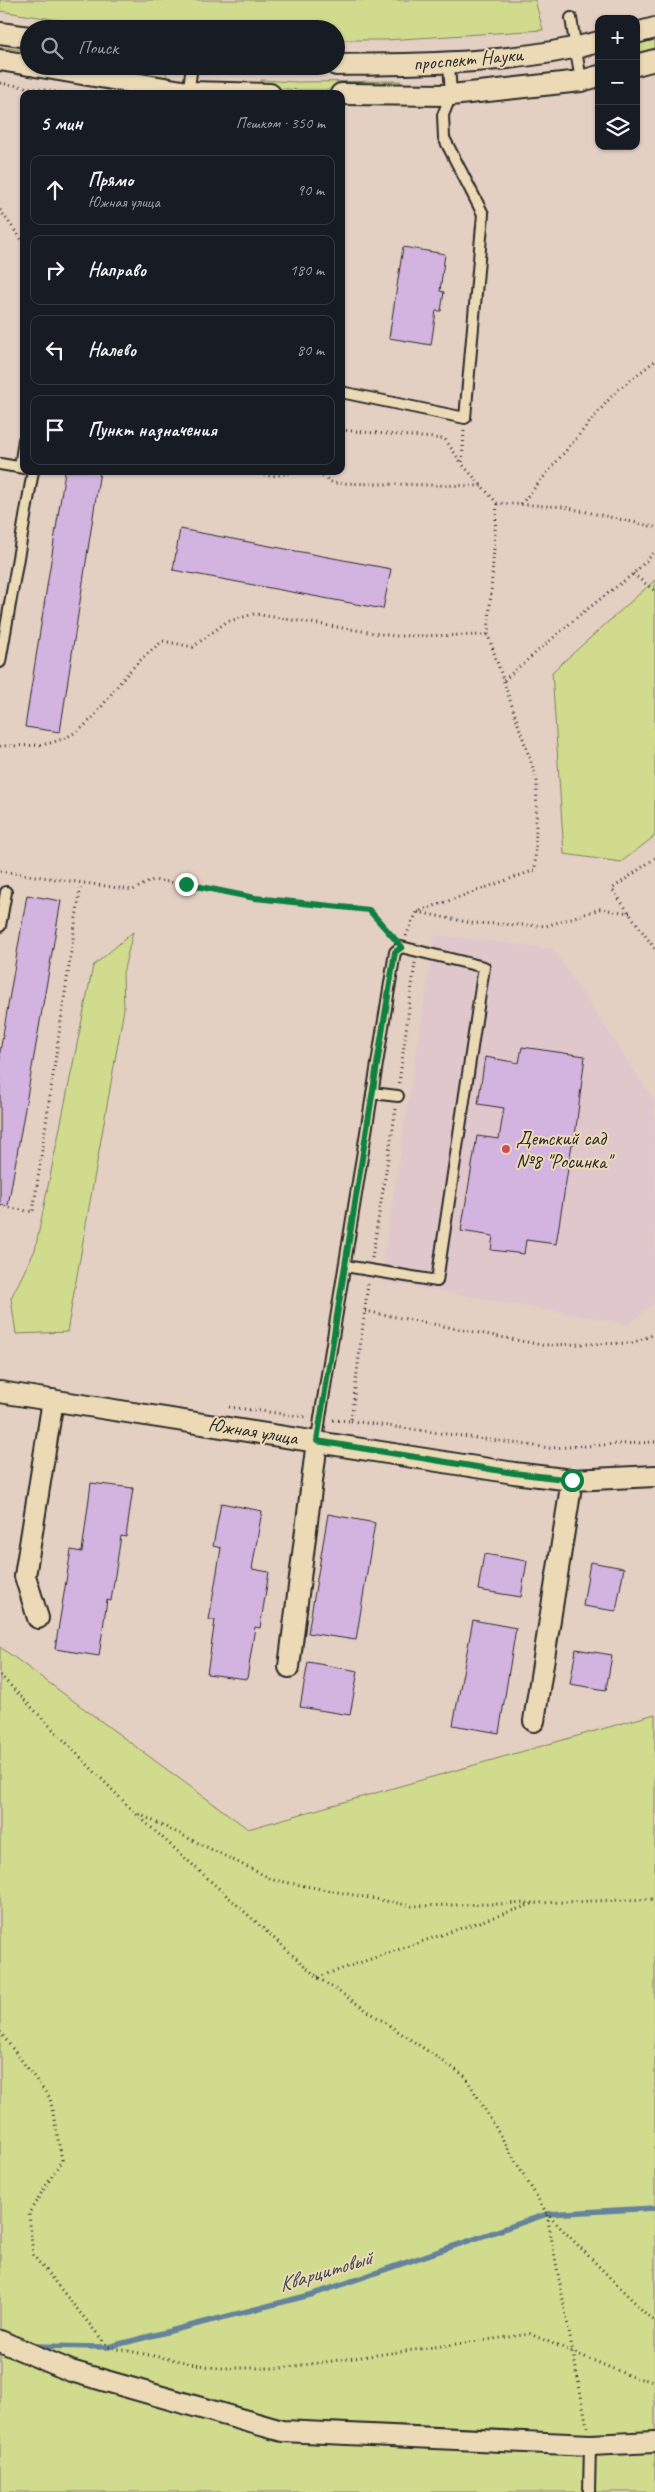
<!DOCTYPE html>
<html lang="ru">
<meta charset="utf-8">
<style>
body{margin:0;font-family:Caveat,sans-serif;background:#20242c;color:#f1f3f6}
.controls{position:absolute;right:15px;top:15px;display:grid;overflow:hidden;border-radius:10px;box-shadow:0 1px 4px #0004}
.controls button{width:45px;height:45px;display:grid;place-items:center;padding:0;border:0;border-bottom:1px solid #363941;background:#171b24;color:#f1f3f6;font:25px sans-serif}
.stop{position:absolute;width:15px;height:15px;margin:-11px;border:4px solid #0b8043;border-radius:50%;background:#fff}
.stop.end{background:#0b8043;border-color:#fff;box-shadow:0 1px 5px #0008}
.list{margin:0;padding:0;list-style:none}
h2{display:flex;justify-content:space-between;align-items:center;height:65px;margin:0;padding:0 20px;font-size:21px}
h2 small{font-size:16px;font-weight:400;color:#9ea1a6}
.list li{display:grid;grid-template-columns:32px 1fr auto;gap:15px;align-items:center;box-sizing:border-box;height:70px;margin:0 10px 10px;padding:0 10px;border:1px solid #363941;border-radius:10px}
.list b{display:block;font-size:19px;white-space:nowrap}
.list p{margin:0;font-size:16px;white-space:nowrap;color:#9ea1a6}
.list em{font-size:16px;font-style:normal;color:#9ea1a6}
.icon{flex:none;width:28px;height:28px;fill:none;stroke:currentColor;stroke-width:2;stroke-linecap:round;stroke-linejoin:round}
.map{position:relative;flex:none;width:655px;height:2492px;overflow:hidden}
.search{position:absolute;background:#171b24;box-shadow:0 1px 4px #0004;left:20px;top:20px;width:325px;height:55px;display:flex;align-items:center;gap:12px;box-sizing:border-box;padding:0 18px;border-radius:28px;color:#9ea1a6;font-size:19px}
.panel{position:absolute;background:#171b24;box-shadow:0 1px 4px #0004;left:20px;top:90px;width:325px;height:385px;border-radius:10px}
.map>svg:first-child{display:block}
.built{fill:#dfc7cc}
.green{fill:#d0db8e;stroke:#7e835c}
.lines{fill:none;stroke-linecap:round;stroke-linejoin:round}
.stream{stroke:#65849c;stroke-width:5.5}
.building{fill:#d3b4e0;stroke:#2b2b2b}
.lane-casing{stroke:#2b2b2b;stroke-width:14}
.street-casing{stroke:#2b2b2b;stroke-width:24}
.path{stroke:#2b2b2b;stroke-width:3;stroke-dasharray:1 4;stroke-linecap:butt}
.lane{stroke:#ecdab7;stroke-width:10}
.street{stroke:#ecdab7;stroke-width:20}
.route{stroke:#0b8043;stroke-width:6}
.poi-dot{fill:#d1495b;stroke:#ecdab7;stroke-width:2}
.labels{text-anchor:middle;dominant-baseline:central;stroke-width:4;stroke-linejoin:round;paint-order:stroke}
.street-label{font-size:20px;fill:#2b2b2b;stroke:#ecdab7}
.poi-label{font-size:20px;fill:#2b2b2b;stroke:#ecdab7;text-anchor:start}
.water-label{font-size:21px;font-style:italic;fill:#3e4951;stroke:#ecdab7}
</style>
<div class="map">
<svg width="655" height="2492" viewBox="0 0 655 2492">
<rect width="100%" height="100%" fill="#e4cfc3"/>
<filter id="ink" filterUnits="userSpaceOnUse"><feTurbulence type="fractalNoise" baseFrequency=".02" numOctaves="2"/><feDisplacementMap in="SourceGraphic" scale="10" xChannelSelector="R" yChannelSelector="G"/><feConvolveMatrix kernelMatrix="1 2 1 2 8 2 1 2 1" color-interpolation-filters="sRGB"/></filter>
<g filter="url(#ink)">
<path class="built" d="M435,935L553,949L655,1103V1302L629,1324L380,1281Z"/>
<path class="green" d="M0,0H535L543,30L386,40H336V29H116L0,11Z
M655,38V48L636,53V43Z
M0,47L29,51V58L0,54Z
M87,66H131L166,72L167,78Z
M261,80L296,82L400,81L402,90H299L261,87Z
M655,580V836L621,862L564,854L552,672Z
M133,932L123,973L124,1009L67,1332L16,1334L11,1298L35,1250L93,966Z
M0,1647L248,1829L655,1714V2492H0Z"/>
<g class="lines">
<path class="stream" d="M32,2346L108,2347L314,2294L547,2214L655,2208"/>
</g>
<path class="building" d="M403,247L445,254L440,291L444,292L441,311H436L431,345L389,338Z
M65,471H100L60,732L25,727Z
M180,529L391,569L383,609L173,570Z
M27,895L61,901L8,1206L0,1205V1052Z
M522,1047L585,1056L574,1144H572L556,1244L526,1240L524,1254L491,1250L493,1236L461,1231L477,1136L499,1139L504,1108L478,1104L485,1057L519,1063Z
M91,1483L133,1488L126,1537L121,1536L111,1601L107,1600L99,1656L55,1649L71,1550L82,1552Z
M221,1503L262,1511L252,1569L269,1572L260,1628L255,1627L247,1679L207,1674L215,1620H209L221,1548L213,1546Z
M328,1514L375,1523L356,1640L308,1633Z
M484,1554L527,1561L521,1597L478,1590Z
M590,1562L624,1568L616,1611L583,1606Z
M473,1620L516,1628L499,1733L453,1725Z
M576,1649L612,1655L606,1690L570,1684Z
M308,1662L358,1671L350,1715L300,1707Z"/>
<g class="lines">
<defs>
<path id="lane" d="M571,18L581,81
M188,94L192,66
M341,392L465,418L483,214L444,138L443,115L451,95L449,63
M0,464L24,468
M20,467L24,440
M0,662L33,471
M0,926L6,892
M372,1093L398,1096
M317,1441L320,1418L395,952L401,947L484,967L437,1281L345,1266
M589,2492L590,2445"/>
<path id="street" d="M0,33L29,37
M636,33L655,28
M0,60L29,65
M336,65C422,64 515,64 599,42
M636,65L655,60
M35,66L188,92L270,94
M341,94L451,95L581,81L599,76
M0,1392L514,1473L572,1480L655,1476
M38,1618L25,1576L53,1400
M289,1667L317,1441
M534,1721L572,1480
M0,2341L71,2371L282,2431L590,2445L655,2442"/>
</defs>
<use href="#lane" class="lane-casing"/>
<use href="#street" class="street-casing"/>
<path class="path" d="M0,83L69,94
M0,210L24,243
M341,430L445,439L462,464
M464,431L462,464L497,503L564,507L655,527
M239,471L272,476L302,471
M314,471L333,483L482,486
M521,504L616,391L655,361
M633,574L655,591
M504,680L581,614L633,574L655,552
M0,746C16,745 35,747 50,743C88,733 97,711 119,684C132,667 146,654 163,641L193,647L226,622L254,614L394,636L488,635
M655,858L612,889L655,949
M0,871L133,890L153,880L186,884L255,898L369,910L392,936
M418,912L472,923L546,926L600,909L630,913
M406,936L417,912L535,870L537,780L488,635L497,503
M399,1083L415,963
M0,1206L33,1212L81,884
M372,1258L396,1109
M365,1311L542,1345L632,1343L655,1334
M229,1407L307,1417
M333,1420L351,1421L368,1284
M351,1421L550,1448L655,1442
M0,1675L134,1812L317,1977L465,2076L547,2214L655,2323
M139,1814L274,1880L412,1906L535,1903
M318,1977L535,1903L655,1899
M0,2032L50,2098L62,2160L29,2213L33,2255L108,2347L216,2368H281L530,2334L635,2378L655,2381
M547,2215L587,2427"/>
<use href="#lane" class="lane"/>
<use href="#street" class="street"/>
</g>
</g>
<g class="lines" filter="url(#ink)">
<path class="route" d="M186,884L255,898L369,910L402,947L395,952L317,1441L514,1473L572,1480"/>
</g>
<circle class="poi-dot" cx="506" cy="1149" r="5"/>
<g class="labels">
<g class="street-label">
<text transform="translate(468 59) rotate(-5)">проспект Науки</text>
<text transform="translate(253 1431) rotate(9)">Южная улица</text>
</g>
<g class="poi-label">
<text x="516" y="1138">Детский сад<tspan x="516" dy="23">№8 "Росинка"</tspan></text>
</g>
<g class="water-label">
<text transform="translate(325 2271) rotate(-17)">Кварцитовый</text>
</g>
</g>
</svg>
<div class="controls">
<button>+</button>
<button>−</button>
<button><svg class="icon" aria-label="layers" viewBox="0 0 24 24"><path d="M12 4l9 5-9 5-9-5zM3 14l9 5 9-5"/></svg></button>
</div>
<div class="stop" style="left:572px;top:1480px"></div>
<div class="stop end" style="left:186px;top:884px"></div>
<div class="search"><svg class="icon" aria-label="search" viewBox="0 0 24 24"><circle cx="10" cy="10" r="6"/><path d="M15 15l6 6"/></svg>Поиск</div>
<section class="panel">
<h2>5 мин<small>Пешком · 350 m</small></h2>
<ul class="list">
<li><svg class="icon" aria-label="ahead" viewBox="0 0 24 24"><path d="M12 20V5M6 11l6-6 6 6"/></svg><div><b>Прямо</b><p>Южная улица</p></div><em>90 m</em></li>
<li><svg class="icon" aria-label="right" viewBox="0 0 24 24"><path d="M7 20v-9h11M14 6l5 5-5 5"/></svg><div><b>Направо</b></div><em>180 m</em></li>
<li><svg class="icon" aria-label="left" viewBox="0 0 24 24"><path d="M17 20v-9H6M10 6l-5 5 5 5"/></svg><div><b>Налево</b></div><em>80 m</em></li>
<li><svg class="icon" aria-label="arrive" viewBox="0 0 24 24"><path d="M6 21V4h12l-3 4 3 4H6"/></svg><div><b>Пункт назначения</b></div></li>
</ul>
</section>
</div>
